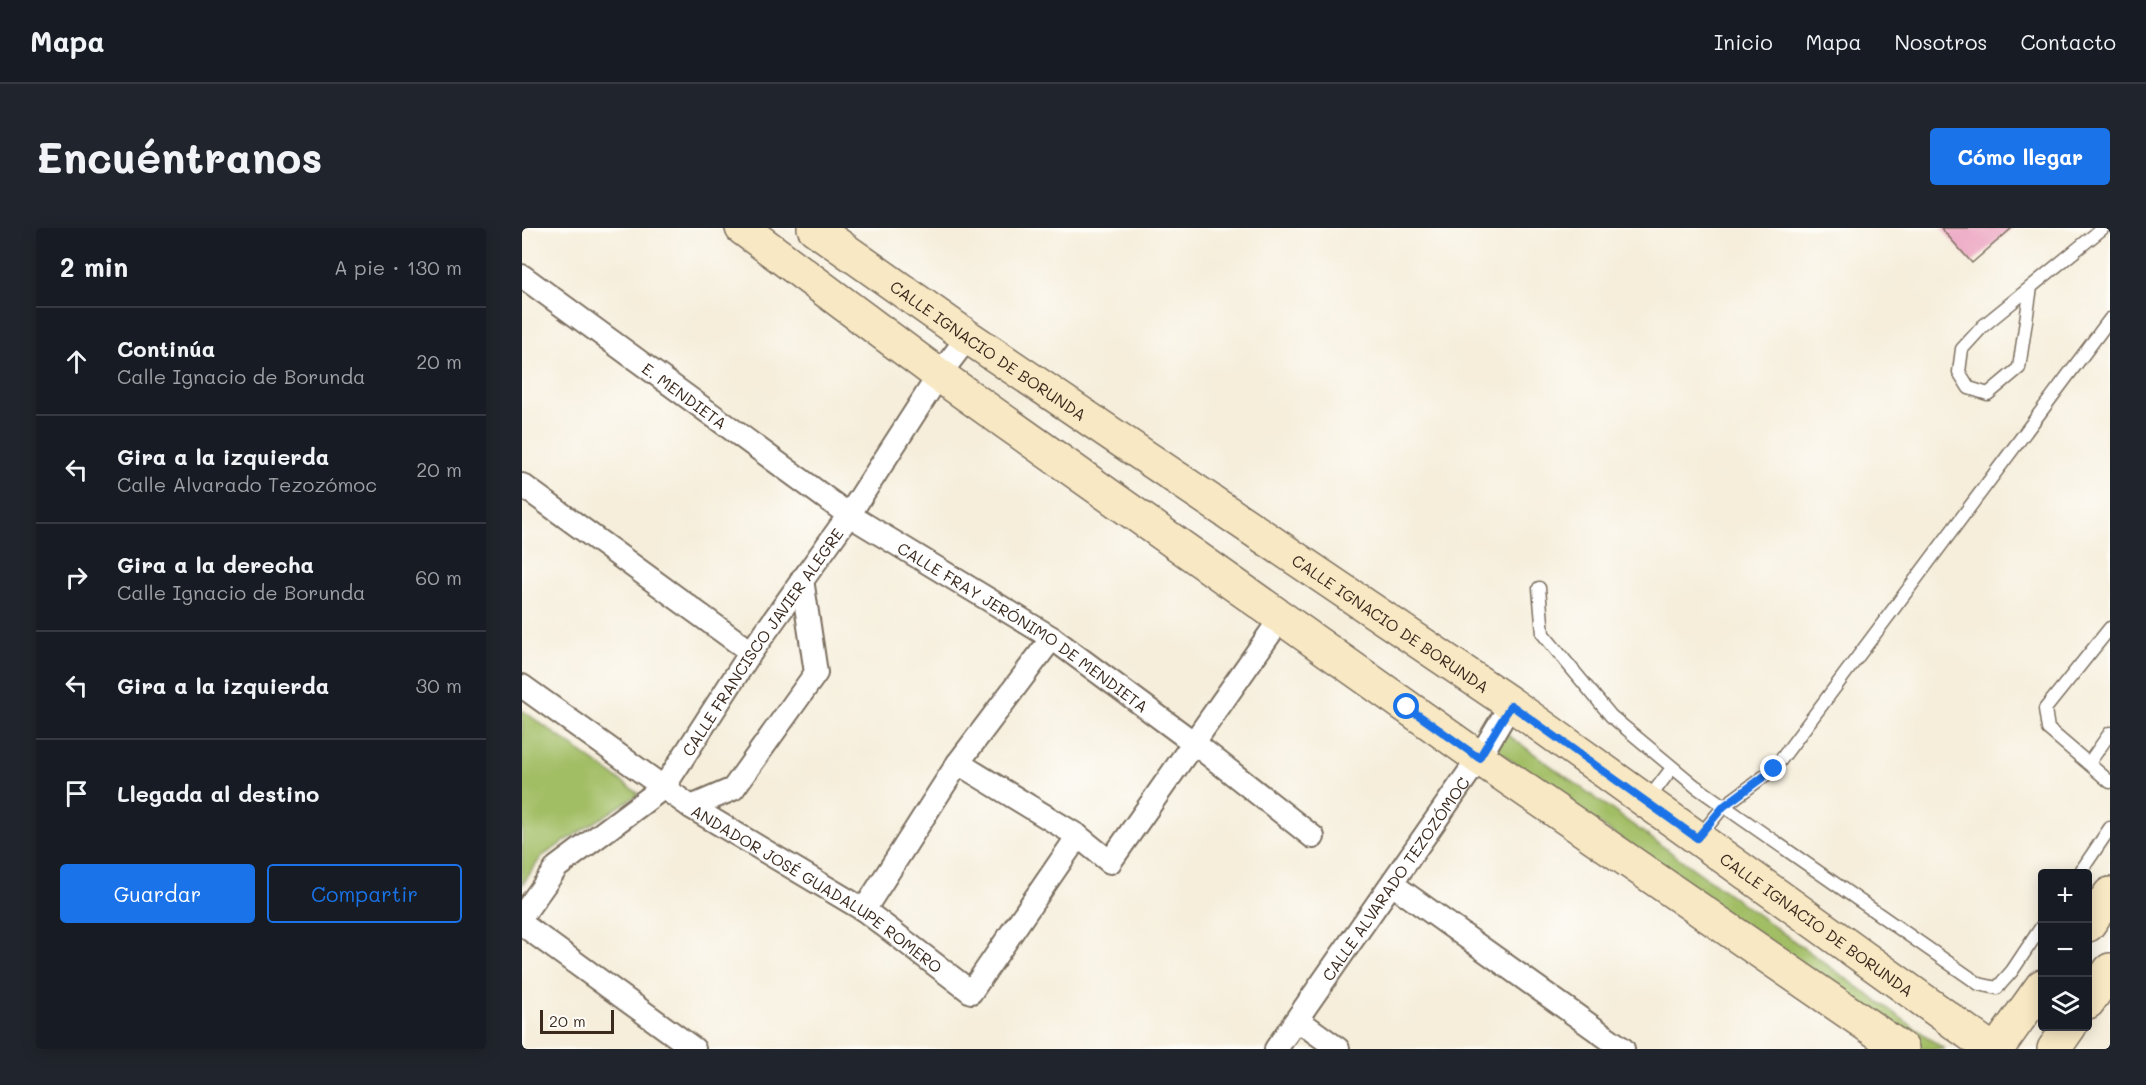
<!DOCTYPE html>
<html lang="es">
<meta charset="utf-8">
<style>
body{margin:0;font-family:Mali,sans-serif;background:#20242c;color:#f1f3f6}
.controls{position:absolute;right:18px;bottom:18px;display:grid;overflow:hidden;border-radius:6px;box-shadow:0 3px 15px #0003}
.controls button{width:54px;height:54px;display:grid;place-items:center;padding:0;border:0;border-bottom:2px solid #363941;background:#171b24;color:#f1f3f6;font:30px sans-serif}
.scale{position:absolute;left:18px;bottom:15px;width:74px;box-sizing:border-box;padding-left:6px;border:3px solid #3b2a1e;border-top:0;font-size:16px;line-height:21px;white-space:nowrap;color:#3b2a1e;-webkit-text-stroke:4px #fdfcf7;paint-order:stroke}
.stop{position:absolute;width:18px;height:18px;margin:-14px;border:4px solid #1a73e8;border-radius:50%;background:#fff}
.stop.end{background:#1a73e8;border-color:#fff;box-shadow:0 2px 6px #0008}
.list{margin:0;padding:0;list-style:none}
h2{display:flex;justify-content:space-between;align-items:center;height:78px;margin:0;padding:0 24px;font-size:26px}
h2 small{font-size:20px;font-weight:400;color:#9ea1a6}
.list li{display:grid;grid-template-columns:39px 1fr auto;gap:18px;align-items:center;box-sizing:border-box;height:108px;padding:0 24px;border-top:2px solid #363941}
.list b{display:block;font-size:22px;white-space:nowrap}
.list p{margin:0;font-size:20px;white-space:nowrap;color:#9ea1a6}
.list em{font-size:20px;font-style:normal;color:#9ea1a6}
.actions{display:flex;gap:12px;padding:18px 24px}
.actions a{flex:1;padding:14px 0;border:2px solid #1a73e8;border-radius:6px;text-align:center;font-size:21px;color:#1a73e8}
.actions .main{background:#1a73e8;color:#fff}
.icon{flex:none;width:33px;height:33px;fill:none;stroke:currentColor;stroke-width:2;stroke-linecap:round;stroke-linejoin:round}
.map{position:relative;flex:none;width:1588px;height:821px;overflow:hidden;border-radius:6px}
header{display:flex;align-items:center;gap:36px;box-sizing:border-box;height:84px;padding:0 30px;background:#171b24;border-bottom:2px solid #363941}
header strong{font-size:28px}
nav{display:flex;gap:33px;margin-inline-start:auto;font-size:21px}
.intro{display:flex;align-items:center;justify-content:space-between;box-sizing:border-box;height:144px;padding:0 36px}
h1{margin:0;font-size:42px}
.button{padding:15px 27px;border-radius:6px;background:#1a73e8;color:#fff;font-size:21px;font-weight:700}
main{display:flex;gap:36px;padding:0 36px}
aside{flex:1;background:#171b24;border-radius:6px;box-shadow:0 3px 15px #0003}
.map>svg:first-child{display:block}
.green{fill:#a2be65;stroke:#6e7442;stroke-width:1.5}
.building{fill:#eb9fbe}
.lines{fill:none;stroke-linecap:round;stroke-linejoin:round}
.lane-casing{stroke:#7c6f60;stroke-width:15}
.street-casing{stroke:#7c6f60;stroke-width:26}
.secondary-casing{stroke:#7c6f60;stroke-width:36}
.lane{stroke:#fff;stroke-width:12}
.street{stroke:#fff;stroke-width:22}
.secondary{stroke:#f8e8c3;stroke-width:33}
.route{stroke:#1a73e8;stroke-width:8}
.labels{text-anchor:middle;dominant-baseline:central;stroke-width:6;stroke-linejoin:round;paint-order:stroke}
.street-label{font-size:16px;fill:#3b2a1e;stroke:#fdfcf7}
</style>
<header>
<strong>Mapa</strong>
<nav><a>Inicio</a><a>Mapa</a><a>Nosotros</a><a>Contacto</a></nav>
</header>
<div class="intro"><h1>Encuéntranos</h1><a class="button">Cómo llegar</a></div>
<main>
<aside>
<h2>2 min<small>A pie · 130 m</small></h2>
<ul class="list">
<li><svg class="icon" aria-label="ahead" viewBox="0 0 24 24"><path d="M12 20V5M6 11l6-6 6 6"/></svg><div><b>Continúa</b><p>Calle Ignacio de Borunda</p></div><em>20 m</em></li>
<li><svg class="icon" aria-label="left" viewBox="0 0 24 24"><path d="M17 20v-9H6M10 6l-5 5 5 5"/></svg><div><b>Gira a la izquierda</b><p>Calle Alvarado Tezozómoc</p></div><em>20 m</em></li>
<li><svg class="icon" aria-label="right" viewBox="0 0 24 24"><path d="M7 20v-9h11M14 6l5 5-5 5"/></svg><div><b>Gira a la derecha</b><p>Calle Ignacio de Borunda</p></div><em>60 m</em></li>
<li><svg class="icon" aria-label="left" viewBox="0 0 24 24"><path d="M17 20v-9H6M10 6l-5 5 5 5"/></svg><div><b>Gira a la izquierda</b></div><em>30 m</em></li>
<li><svg class="icon" aria-label="arrive" viewBox="0 0 24 24"><path d="M6 21V4h12l-3 4 3 4H6"/></svg><div><b>Llegada al destino</b></div></li>
</ul>
<div class="actions"><a class="main">Guardar</a><a>Compartir</a></div>
</aside>
<div class="map">
<svg width="1588" height="821" viewBox="0 0 1588 821">
<rect width="100%" height="100%" fill="#fdfcf7"/>
<filter id="ink" filterUnits="userSpaceOnUse"><feTurbulence type="fractalNoise" baseFrequency=".0167" numOctaves="2"/><feDisplacementMap in="SourceGraphic" scale="12" xChannelSelector="R" yChannelSelector="G"/><feConvolveMatrix kernelMatrix="1 2 1 2 8 2 1 2 1" color-interpolation-filters="sRGB"/></filter>
<filter id="wash" filterUnits="userSpaceOnUse"><feTurbulence type="fractalNoise" baseFrequency=".008" numOctaves="4" result="noise"/><feDisplacementMap in="SourceGraphic" scale="24" xChannelSelector="R" yChannelSelector="G"/><feGaussianBlur stdDeviation="1.35" result="paint"/><feColorMatrix in="noise" values="0 0 0 0 0 0 0 0 0 0 0 0 0 0 0 0 0 1.4 0 .05"/><feComposite in="paint" operator="in"/></filter>
<g filter="url(#wash)">
<rect width="100%" height="100%" fill="#f6eedb"/>
<path class="green" d="M0,482L117,566L20,628L0,657Z
M976,503L986,507L1422,821H1392L970,519Z"/>
<g id="blocks">
<path class="building" d="M1419,0H1490L1450,35Z"/>
</g>
</g>
<g filter="url(#ink)">
<use href="#blocks" fill-opacity="0" stroke="#7c6f60" stroke-width="1.5"/>
<g class="lines">
<defs>
<path id="lane" d="M1509,59L1497,140L1466,166L1447,160L1437,144L1440,121L1461,98L1581,0
M1017,360L1021,406L1089,488L1173,558L1457,756L1475,760L1490,743L1520,698
M1588,400L1523,481L1526,501L1588,554
M1567,535L1588,505
M1125,573L1150,540
M1176,610L1202,578L1252,541L1588,91
M1557,646L1588,600"/>
<g id="street">
<path id="s1" d="M0,48L327,287L530,410L672,515L791,609"/>
<path d="M0,257L229,424"/>
<path id="s2" d="M0,458L169,579L342,682L449,764L556,608"/>
<path d="M436,535L556,608L588,634L759,390"/>
<path d="M169,579L211,561L294,445L280,351"/>
<path d="M870,656L1101,821"/>
<path d="M342,682L436,535L530,410"/>
<path id="s3" d="M0,688L35,639L142,559L229,424L327,287L417,147L446,109"/>
<path d="M0,696L172,821"/>
<path d="M776,792L816,821"/>
<path id="s4" d="M754,821L957,530L989,476"/>
</g>
<g id="secondary">
<path d="M220,0L417,147L957,530L1380,821"/>
<path id="s5" d="M292,0L446,109L989,476L1469,821"/>
<path d="M1566,697L1588,666"/>
<path d="M1566,774L1588,742"/>
<path d="M1475,821L1520,758"/>
<path d="M1532,821L1548,798"/>
</g>
</defs>
<use href="#lane" class="lane-casing"/>
<use href="#street" class="street-casing"/>
<use href="#secondary" class="secondary-casing"/>
<use href="#lane" class="lane"/>
<use href="#street" class="street"/>
<use href="#secondary" class="secondary"/>
</g>
</g>
<g class="lines" filter="url(#ink)">
<path class="route" d="M885,479L957,530L989,477L1175,610L1202,578L1252,541"/>
</g>
<g class="labels">
<g class="street-label">
<text stroke="none"><textPath href="#s5" startOffset="213">CALLE IGNACIO DE BORUNDA</textPath></text>
<text stroke="none"><textPath href="#s1" startOffset="202">E. MENDIETA</textPath></text>
<text stroke="none"><textPath href="#s5" startOffset="699">CALLE IGNACIO DE BORUNDA</textPath></text>
<text stroke="none"><textPath href="#s1" startOffset="612">CALLE FRAY JERÓNIMO DE MENDIETA</textPath></text>
<text stroke="none"><textPath href="#s3" startOffset="369">CALLE FRANCISCO JAVIER ALEGRE</textPath></text>
<text stroke="none"><textPath href="#s4" startOffset="208">CALLE ALVARADO TEZOZÓMOC</textPath></text>
<text stroke="none"><textPath href="#s2" startOffset="358">ANDADOR JOSÉ GUADALUPE ROMERO</textPath></text>
<text stroke="none"><textPath href="#s5" startOffset="1221">CALLE IGNACIO DE BORUNDA</textPath></text>
</g>
</g>
</svg>
<div class="controls">
<button>+</button>
<button>−</button>
<button><svg class="icon" aria-label="layers" viewBox="0 0 24 24"><path d="M12 4l9 5-9 5-9-5zM3 14l9 5 9-5"/></svg></button>
</div>
<div class="scale">20 m</div>
<div class="stop" style="left:885px;top:479px"></div>
<div class="stop end" style="left:1252px;top:541px"></div>
</div>
</main>
